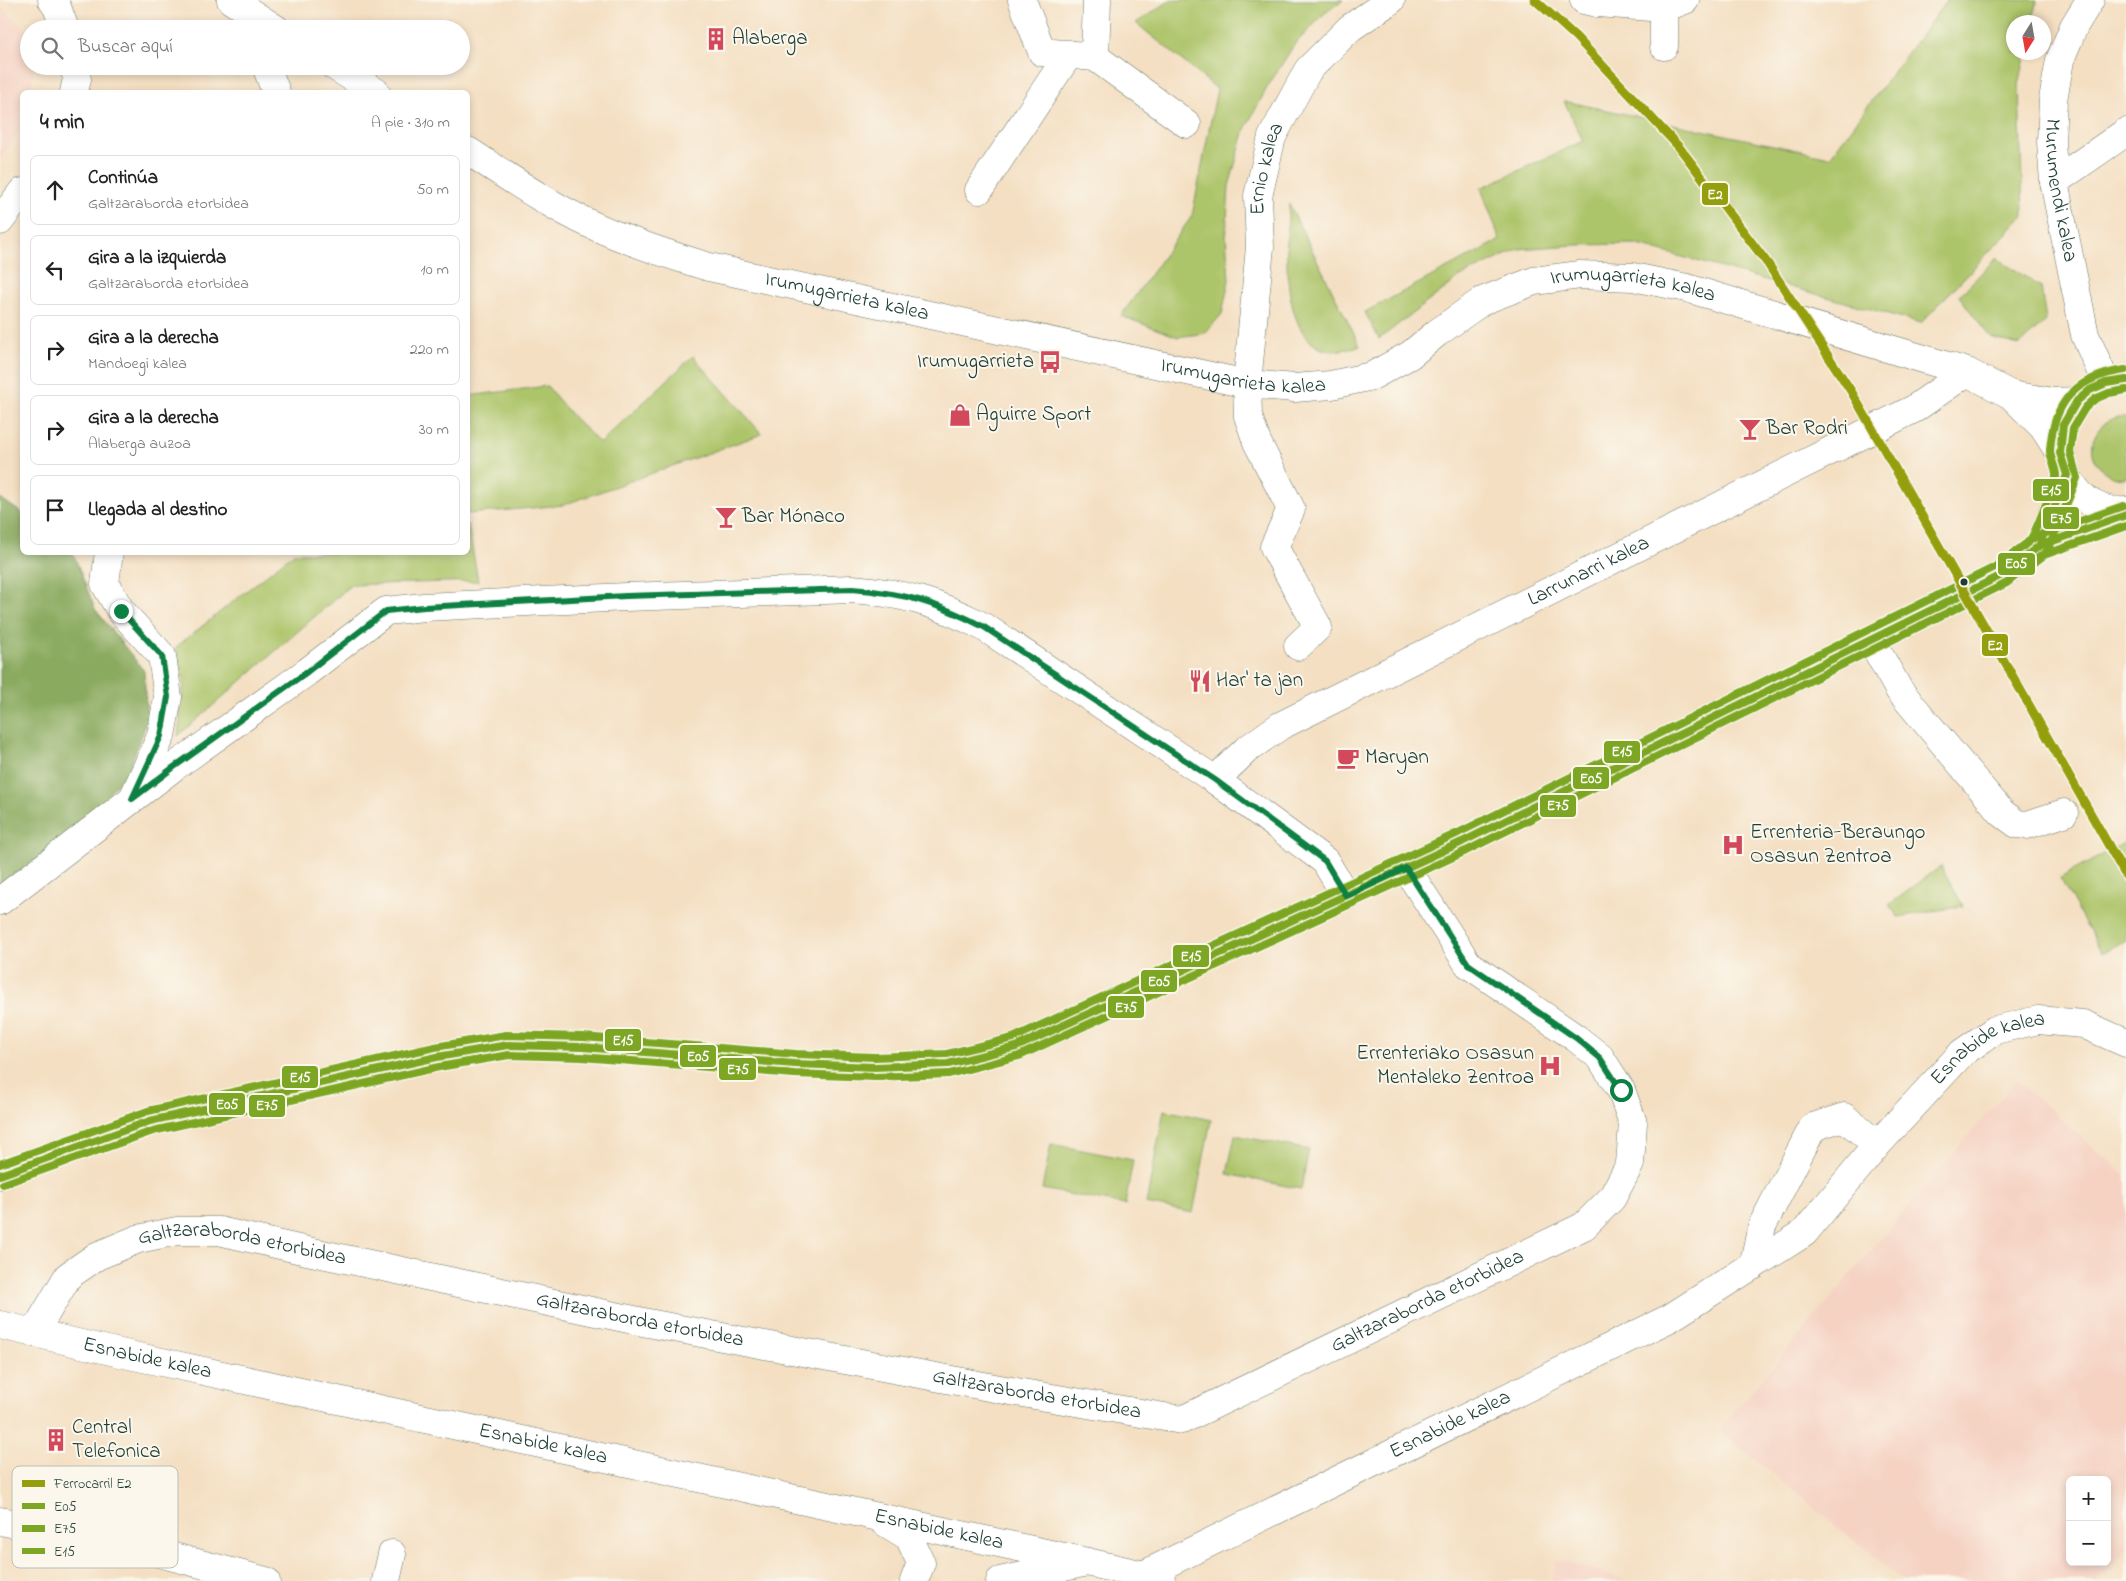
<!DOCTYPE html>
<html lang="es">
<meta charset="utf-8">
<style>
body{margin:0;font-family:"Indie Flower",sans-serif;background:#f6f6f6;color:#222}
.controls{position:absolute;right:15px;bottom:15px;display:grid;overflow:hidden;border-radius:8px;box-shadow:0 2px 8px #0003}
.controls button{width:45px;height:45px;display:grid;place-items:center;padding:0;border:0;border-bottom:1px solid #e0e0e0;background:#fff;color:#222;font:25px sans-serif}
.compass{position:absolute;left:2006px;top:15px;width:45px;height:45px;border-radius:50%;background:#fff;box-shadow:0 2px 8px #0003;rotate:191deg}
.stop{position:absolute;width:15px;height:15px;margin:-11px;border:4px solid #0b8043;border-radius:50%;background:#fff}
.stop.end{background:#0b8043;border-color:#fff;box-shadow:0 1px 5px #0008}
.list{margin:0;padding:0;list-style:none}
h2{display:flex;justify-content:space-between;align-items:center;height:65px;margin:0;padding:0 20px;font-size:21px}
h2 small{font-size:16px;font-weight:400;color:#767676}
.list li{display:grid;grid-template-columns:32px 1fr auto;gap:15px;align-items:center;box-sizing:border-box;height:70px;margin:0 10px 10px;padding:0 10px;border:1px solid #e0e0e0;border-radius:8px}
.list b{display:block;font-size:19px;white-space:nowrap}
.list p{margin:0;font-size:16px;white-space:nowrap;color:#767676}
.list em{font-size:16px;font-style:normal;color:#767676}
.icon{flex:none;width:28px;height:28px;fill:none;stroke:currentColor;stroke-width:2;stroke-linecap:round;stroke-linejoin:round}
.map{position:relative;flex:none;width:2126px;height:1581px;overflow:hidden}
.search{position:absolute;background:#fff;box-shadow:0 2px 8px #0003;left:20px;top:20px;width:450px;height:55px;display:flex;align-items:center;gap:12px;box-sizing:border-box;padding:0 18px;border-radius:28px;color:#767676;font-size:19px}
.panel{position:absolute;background:#fff;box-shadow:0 2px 8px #0003;left:20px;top:90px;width:450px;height:465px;border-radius:8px}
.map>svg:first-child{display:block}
.built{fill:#f5d2c2;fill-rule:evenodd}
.green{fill:#adc56b;stroke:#668150}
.forest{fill:#8aaa5f;stroke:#54744a}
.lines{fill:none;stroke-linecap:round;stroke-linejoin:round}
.minor-casing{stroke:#6a7666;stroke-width:29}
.minor{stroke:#fff;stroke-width:28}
.bus-1-casing{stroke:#fbf7ec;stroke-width:11}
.bus-2-casing{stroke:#fbf7ec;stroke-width:11}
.bus-3-casing{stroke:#fbf7ec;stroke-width:11}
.bus-1{stroke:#7ca623;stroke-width:8}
.bus-2{stroke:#7ca623;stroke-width:8}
.bus-3{stroke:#7ca623;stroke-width:8}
.rail-1-casing{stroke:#fbf7ec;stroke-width:12}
.rail-1{stroke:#959e0d;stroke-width:9}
.route{stroke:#0b8043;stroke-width:6}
.bus-dot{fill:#1f3d34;stroke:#fbf7ec;stroke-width:2}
.labels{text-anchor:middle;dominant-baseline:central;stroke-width:4;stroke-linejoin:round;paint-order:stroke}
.poi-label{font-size:21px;fill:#1f3d34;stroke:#fbf7ec;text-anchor:start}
.street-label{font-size:21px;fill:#1f3d34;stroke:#fbf7ec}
.key{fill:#fbf7ec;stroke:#b9bfb5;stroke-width:1}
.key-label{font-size:14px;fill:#1f3d34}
.line-badge{stroke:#fbf7ec;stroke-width:2}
.badge-label{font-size:14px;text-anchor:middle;font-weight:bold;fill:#fff}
</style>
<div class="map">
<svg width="2126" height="1581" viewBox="0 0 2126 1581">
<rect width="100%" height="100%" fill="#fbf7ec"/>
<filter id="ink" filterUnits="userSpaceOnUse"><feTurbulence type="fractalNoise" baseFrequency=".02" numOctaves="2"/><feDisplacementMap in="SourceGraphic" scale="10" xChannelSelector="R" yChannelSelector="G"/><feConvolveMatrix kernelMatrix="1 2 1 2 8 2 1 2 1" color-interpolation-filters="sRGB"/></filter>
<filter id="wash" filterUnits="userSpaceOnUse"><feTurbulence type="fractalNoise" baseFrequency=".0096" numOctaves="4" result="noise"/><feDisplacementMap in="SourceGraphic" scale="20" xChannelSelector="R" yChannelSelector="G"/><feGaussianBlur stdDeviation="1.12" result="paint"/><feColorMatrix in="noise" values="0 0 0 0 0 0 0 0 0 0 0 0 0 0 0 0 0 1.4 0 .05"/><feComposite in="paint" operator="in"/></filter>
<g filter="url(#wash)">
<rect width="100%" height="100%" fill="#f4dfc2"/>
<path class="built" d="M0,6L29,33V66H34L31,92H22L21,128L0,160Z
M2016,1080L2126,1176V1550L2098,1581H1904L1719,1430ZM2070,1480H2107V1562H2070Z
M1557,1560L1629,1581H1551Z"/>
<path class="green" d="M1171,0H1343L1325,13L1294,45L1268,86L1245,129L1229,186L1226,236L1229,280L1222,314L1205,333L1178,337L1121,316L1192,216L1217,89L1136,23Z
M1947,0H2038L2032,22H2014V52L2026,53L2019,85L2023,216L1921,323L1635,244L1574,245L1518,249L1460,277L1379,339L1365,312L1500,240L1481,188L1583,141L1564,101L1830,157Z
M1289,204L1360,346C1349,348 1336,353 1325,350C1279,336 1286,240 1289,204Z
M1996,258L2041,287L2046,321L2019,345L1990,337L1959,296Z
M693,356L762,434L563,505L468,514V396L547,386L574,418L600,443Z
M2118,417H2126V478C2086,478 2080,428 2118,417Z
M468,524L478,581L351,585L178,736L184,681L176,647L294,553L468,552Z
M2126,842V940L2102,953L2060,878Z
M1941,866L1963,906L1898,917L1889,905Z
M1164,1110L1211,1120L1193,1213L1146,1204Z
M1235,1135L1309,1150L1301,1189L1227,1174Z
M1051,1144L1133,1160L1125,1205L1042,1189Z"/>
<path class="forest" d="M0,498L22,513V552L73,553L95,609L144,671L147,722L128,771L74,834L0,890Z"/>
</g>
<g filter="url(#ink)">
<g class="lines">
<defs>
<g id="minor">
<path d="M52,0L57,7L65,29"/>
<path d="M231,0L276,29"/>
<path d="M1022,0L1042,52L1095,57L1097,0"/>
<path d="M1584,0L1597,3L1664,8L1685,0"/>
<path id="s1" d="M2090,0L2074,26L2060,60L2053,100L2051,142L2054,182L2085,335L2106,383"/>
<path d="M1664,46V8"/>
<path d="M1095,57L1187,124"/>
<path d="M74,66L77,79L74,92"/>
<path d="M266,66L276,92"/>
<path d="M334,66L376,92"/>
<path id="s2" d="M468,151C507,176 547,204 590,224C629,242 669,255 709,267L1247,384L1295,388L1331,385L1372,376L1410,355L1437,333L1482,301L1534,281L1580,275L1633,277L1687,288L1967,372L2011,395L2043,427L2060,453"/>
<path d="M2054,182L2126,132"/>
<path d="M979,190L1069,54"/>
<path d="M0,221L22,192"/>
<path d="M2126,380C2030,389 2049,516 2126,511"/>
<path d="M2011,395L2053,402L2077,401"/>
<path d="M2039,546L2067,475"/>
<path d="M109,552L105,584L121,611L162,656L168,697L161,736L134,796"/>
<path d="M1871,640L1899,690L2002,813L2017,824L2027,825L2064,813"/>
<path id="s3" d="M1298,646L1318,627L1274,547L1291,509L1257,442L1248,416L1247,384L1260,247L1258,196L1272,137L1308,70L1350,28L1391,0"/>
<path id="s4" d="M1215,780L1246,750L1280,726L1914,409L1967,372"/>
<path d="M0,901L174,767L307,672L386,611L424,607L626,597L852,589C904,593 938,603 984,627L1215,780L1325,861L1346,896"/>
<path id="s5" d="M1877,1145L1962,1053L1995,1030L2038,1020L2083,1024L2126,1043"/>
<path d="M0,1175L150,1121L437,1057L508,1045L582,1047L795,1064L875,1067L948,1064L1016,1047L1462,842L2002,575L2039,546L2126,515"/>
<path id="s6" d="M0,1325L120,1353L1087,1562"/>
<path id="s7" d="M34,1333L68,1276L97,1256L138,1239L177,1231H219L298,1249L648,1323L1005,1390L1182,1420L1584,1226L1612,1198L1630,1164L1633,1123L1621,1090L1600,1057L1576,1038L1468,964L1406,868"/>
<path d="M0,1521L128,1545L266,1581"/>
<path d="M883,1521L909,1537L921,1563L914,1581"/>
<path d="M128,1545L137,1501"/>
<path id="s8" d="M1143,1575L1670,1318L1804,1233L1877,1145L1844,1117L1813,1127L1762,1226L1753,1266"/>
<path d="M386,1581L392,1554"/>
<path d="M1000,1581L1087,1562L1161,1579"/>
</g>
</defs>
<use href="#minor" class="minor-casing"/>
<use href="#minor" class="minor"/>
<defs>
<path id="bus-1" d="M2016,564L2039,546L2126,515
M0,1175L150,1121L437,1057L508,1045L582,1047L795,1064L875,1067L948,1064L1016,1047L1462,842L2002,575L2039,546L2067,475L2060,453L2063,425L2077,401L2090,390L2106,383L2126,380"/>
<path id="bus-2" d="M2022,572L2044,555L2126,526
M3,1184L153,1131L439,1067L509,1055L581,1057L794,1074L875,1077L949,1074L1019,1056L1466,851L2007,583L2048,550L2077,478L2070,452L2073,428L2085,408L2095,399L2109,393L2126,390"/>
<path id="bus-3" d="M2010,556L2035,537L2123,506
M0,1164L148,1111L435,1047L506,1035L583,1037L796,1054L875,1057L947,1054L1013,1038L1458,833L1997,566C2007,558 2021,550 2030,540C2035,534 2053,486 2056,477C2057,469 2050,459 2050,451C2053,401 2076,377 2125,370"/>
</defs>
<use href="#bus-1" class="bus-1-casing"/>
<use href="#bus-2" class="bus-2-casing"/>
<use href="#bus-3" class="bus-3-casing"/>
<use href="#bus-1" class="bus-1"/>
<use href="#bus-2" class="bus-2"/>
<use href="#bus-3" class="bus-3"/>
<defs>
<path id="rail-1" d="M1535,0L1576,37L1679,147L1768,264L1851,391L2126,876"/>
</defs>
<use href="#rail-1" class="rail-1-casing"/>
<use href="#rail-1" class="rail-1"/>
</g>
</g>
<g class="lines" filter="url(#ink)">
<path class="route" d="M121,611L162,656L168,697L161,736L132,799L174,767L307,672L386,611L424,607L626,596L852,589C904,593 938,603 984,627L1215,780L1325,861L1346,896L1406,868L1468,964L1576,1038L1600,1058L1621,1090"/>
</g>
<defs>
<symbol id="building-bare" viewBox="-9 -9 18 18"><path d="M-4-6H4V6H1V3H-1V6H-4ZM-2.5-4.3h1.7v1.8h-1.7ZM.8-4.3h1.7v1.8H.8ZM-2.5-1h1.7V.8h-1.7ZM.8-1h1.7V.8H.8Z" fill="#d1495b" stroke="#fbf7ec" stroke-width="2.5" paint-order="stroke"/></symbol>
<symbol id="bus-bare" viewBox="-9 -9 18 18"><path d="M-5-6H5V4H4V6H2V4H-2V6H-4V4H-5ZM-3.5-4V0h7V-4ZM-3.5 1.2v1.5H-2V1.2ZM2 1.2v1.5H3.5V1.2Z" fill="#d1495b" stroke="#fbf7ec" stroke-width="2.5" paint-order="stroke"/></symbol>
<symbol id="shop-bare" viewBox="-9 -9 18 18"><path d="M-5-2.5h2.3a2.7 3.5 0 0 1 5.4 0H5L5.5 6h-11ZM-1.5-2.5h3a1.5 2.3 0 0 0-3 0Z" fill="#d1495b" stroke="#fbf7ec" stroke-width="2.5" paint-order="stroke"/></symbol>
<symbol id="bar-bare" viewBox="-9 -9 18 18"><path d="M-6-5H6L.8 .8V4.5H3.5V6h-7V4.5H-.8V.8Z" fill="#d1495b" stroke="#fbf7ec" stroke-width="2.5" paint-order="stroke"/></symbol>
<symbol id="restaurant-bare" viewBox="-9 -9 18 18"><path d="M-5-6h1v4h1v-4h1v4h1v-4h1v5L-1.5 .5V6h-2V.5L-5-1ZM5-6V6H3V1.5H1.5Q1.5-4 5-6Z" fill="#d1495b" stroke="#fbf7ec" stroke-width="2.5" paint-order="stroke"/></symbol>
<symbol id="cafe-bare" viewBox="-9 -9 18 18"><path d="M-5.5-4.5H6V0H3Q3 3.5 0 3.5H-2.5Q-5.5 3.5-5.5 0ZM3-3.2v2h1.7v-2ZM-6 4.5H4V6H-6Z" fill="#d1495b" stroke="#fbf7ec" stroke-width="2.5" paint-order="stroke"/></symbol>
<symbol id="hospital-bare" viewBox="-9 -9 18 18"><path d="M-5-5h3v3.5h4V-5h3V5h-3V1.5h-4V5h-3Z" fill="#d1495b" stroke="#fbf7ec" stroke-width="2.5" paint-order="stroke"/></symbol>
</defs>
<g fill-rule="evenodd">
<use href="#building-bare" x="700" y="23" width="32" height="32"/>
<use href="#bus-bare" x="1034" y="346" width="32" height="32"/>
<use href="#shop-bare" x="944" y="399" width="32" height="32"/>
<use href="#bar-bare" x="1734" y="413" width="32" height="32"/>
<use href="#bar-bare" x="710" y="501" width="32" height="32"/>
<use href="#restaurant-bare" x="1184" y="665" width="32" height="32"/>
<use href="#cafe-bare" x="1332" y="742" width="32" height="32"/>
<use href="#hospital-bare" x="1717" y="829" width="32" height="32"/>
<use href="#hospital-bare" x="1534" y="1050" width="32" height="32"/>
<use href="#building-bare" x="40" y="1424" width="32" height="32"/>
</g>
<circle class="bus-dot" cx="1964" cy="582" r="4.5"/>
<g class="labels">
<g class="poi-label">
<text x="732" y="39">Alaberga</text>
<text x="1034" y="362" text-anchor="end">Irumugarrieta</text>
<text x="976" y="415">Aguirre Sport</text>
<text x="1766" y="429">Bar Rodri</text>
<text x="742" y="517">Bar Mónaco</text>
<text x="1216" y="681">Har' ta jan</text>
<text x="1365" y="758">Maryan</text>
<text x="1750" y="833">Errenteria-Beraungo<tspan x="1750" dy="24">Osasun Zentroa</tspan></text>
<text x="1534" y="1054" text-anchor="end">Errenteriako Osasun<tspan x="1534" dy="24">Mentaleko Zentroa</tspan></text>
<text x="72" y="1428">Central<tspan x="72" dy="24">Telefonica</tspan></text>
</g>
<g class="street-label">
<text stroke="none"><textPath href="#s3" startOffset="512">Ernio kalea</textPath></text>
<text stroke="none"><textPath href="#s1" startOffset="199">Murumendi kalea</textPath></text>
<text stroke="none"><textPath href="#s2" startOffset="1235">Irumugarrieta kalea</textPath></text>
<text stroke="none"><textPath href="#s2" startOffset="410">Irumugarrieta kalea</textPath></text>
<text stroke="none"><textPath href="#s2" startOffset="815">Irumugarrieta kalea</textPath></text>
<text stroke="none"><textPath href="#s4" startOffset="430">Larrunarri kalea</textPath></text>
<text stroke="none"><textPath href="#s5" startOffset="151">Esnabide kalea</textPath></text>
<text stroke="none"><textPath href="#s7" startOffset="252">Galtzaraborda etorbidea</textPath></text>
<text stroke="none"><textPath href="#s7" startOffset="1482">Galtzaraborda etorbidea</textPath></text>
<text stroke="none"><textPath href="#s7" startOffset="658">Galtzaraborda etorbidea</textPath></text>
<text stroke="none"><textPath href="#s6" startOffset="151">Esnabide kalea</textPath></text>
<text stroke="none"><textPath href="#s7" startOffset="1062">Galtzaraborda etorbidea</textPath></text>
<text stroke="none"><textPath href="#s8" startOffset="342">Esnabide kalea</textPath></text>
<text stroke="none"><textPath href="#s6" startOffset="556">Esnabide kalea</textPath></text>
<text stroke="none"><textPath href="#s6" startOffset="961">Esnabide kalea</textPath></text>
</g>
</g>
<rect x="12" y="1466" width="166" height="102" rx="8" class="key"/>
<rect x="22" y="1480" width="23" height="7" fill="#959e0d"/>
<rect x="22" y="1503" width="23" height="6" fill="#7ca623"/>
<rect x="22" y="1525" width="23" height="7" fill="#7ca623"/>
<rect x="22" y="1548" width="23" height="6" fill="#7ca623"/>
<g class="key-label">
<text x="54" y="1488">Ferrocarril E2</text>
<text x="54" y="1511">E05</text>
<text x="54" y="1533">E75</text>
<text x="54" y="1556">E15</text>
</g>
<g class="line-badge">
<rect x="1701" y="182" width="28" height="24" rx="5" fill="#959e0d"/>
<rect x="2032" y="478" width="38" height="24" rx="5" fill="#7ca623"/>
<rect x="2042" y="506" width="38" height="24" rx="5" fill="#7ca623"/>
<rect x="1997" y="552" width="39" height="24" rx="5" fill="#7ca623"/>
<rect x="1981" y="633" width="28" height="24" rx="5" fill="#959e0d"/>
<rect x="1603" y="740" width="38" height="24" rx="5" fill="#7ca623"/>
<rect x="1572" y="766" width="38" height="24" rx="5" fill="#7ca623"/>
<rect x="1539" y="794" width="38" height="24" rx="5" fill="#7ca623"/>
<rect x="1172" y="944" width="38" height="24" rx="5" fill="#7ca623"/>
<rect x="1140" y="969" width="38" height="24" rx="5" fill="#7ca623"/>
<rect x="1107" y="995" width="38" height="24" rx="5" fill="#7ca623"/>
<rect x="604" y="1028" width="38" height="24" rx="5" fill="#7ca623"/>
<rect x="679" y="1044" width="38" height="24" rx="5" fill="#7ca623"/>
<rect x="718" y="1057" width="39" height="24" rx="5" fill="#7ca623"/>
<rect x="281" y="1065" width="38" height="24" rx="5" fill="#7ca623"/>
<rect x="208" y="1092" width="38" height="24" rx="5" fill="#7ca623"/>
<rect x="248" y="1094" width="38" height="24" rx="5" fill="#7ca623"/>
</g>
<g class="badge-label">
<text x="1715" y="199">E2</text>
<text x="2051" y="495">E15</text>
<text x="2061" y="523">E75</text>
<text x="2016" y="568">E05</text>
<text x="1995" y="650">E2</text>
<text x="1622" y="756">E15</text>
<text x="1591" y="783">E05</text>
<text x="1558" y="810">E75</text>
<text x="1191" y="961">E15</text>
<text x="1159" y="986">E05</text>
<text x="1126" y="1012">E75</text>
<text x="623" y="1045">E15</text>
<text x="698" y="1061">E05</text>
<text x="738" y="1074">E75</text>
<text x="300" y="1082">E15</text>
<text x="227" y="1109">E05</text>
<text x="267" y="1110">E75</text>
</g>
</svg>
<div class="controls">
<button>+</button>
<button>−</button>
</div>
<svg class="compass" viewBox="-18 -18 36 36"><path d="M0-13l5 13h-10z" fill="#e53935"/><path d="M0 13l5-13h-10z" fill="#767676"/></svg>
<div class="stop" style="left:1621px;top:1090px"></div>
<div class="stop end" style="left:121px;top:611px"></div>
<div class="search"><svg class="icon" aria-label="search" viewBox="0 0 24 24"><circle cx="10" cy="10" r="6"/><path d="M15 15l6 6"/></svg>Buscar aquí</div>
<section class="panel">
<h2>4 min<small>A pie · 310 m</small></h2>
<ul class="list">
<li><svg class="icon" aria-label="ahead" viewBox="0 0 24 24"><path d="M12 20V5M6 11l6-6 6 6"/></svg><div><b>Continúa</b><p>Galtzaraborda etorbidea</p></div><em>50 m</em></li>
<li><svg class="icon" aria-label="left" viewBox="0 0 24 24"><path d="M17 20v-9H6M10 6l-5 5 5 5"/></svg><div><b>Gira a la izquierda</b><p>Galtzaraborda etorbidea</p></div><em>10 m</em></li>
<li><svg class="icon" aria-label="right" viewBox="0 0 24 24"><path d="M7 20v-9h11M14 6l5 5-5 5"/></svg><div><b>Gira a la derecha</b><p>Mandoegi kalea</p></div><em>220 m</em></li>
<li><svg class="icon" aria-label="right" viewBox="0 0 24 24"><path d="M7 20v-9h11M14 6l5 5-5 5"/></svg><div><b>Gira a la derecha</b><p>Alaberga auzoa</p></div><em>30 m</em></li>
<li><svg class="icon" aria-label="arrive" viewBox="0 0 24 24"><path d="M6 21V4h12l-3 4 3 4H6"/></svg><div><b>Llegada al destino</b></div></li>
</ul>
</section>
</div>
